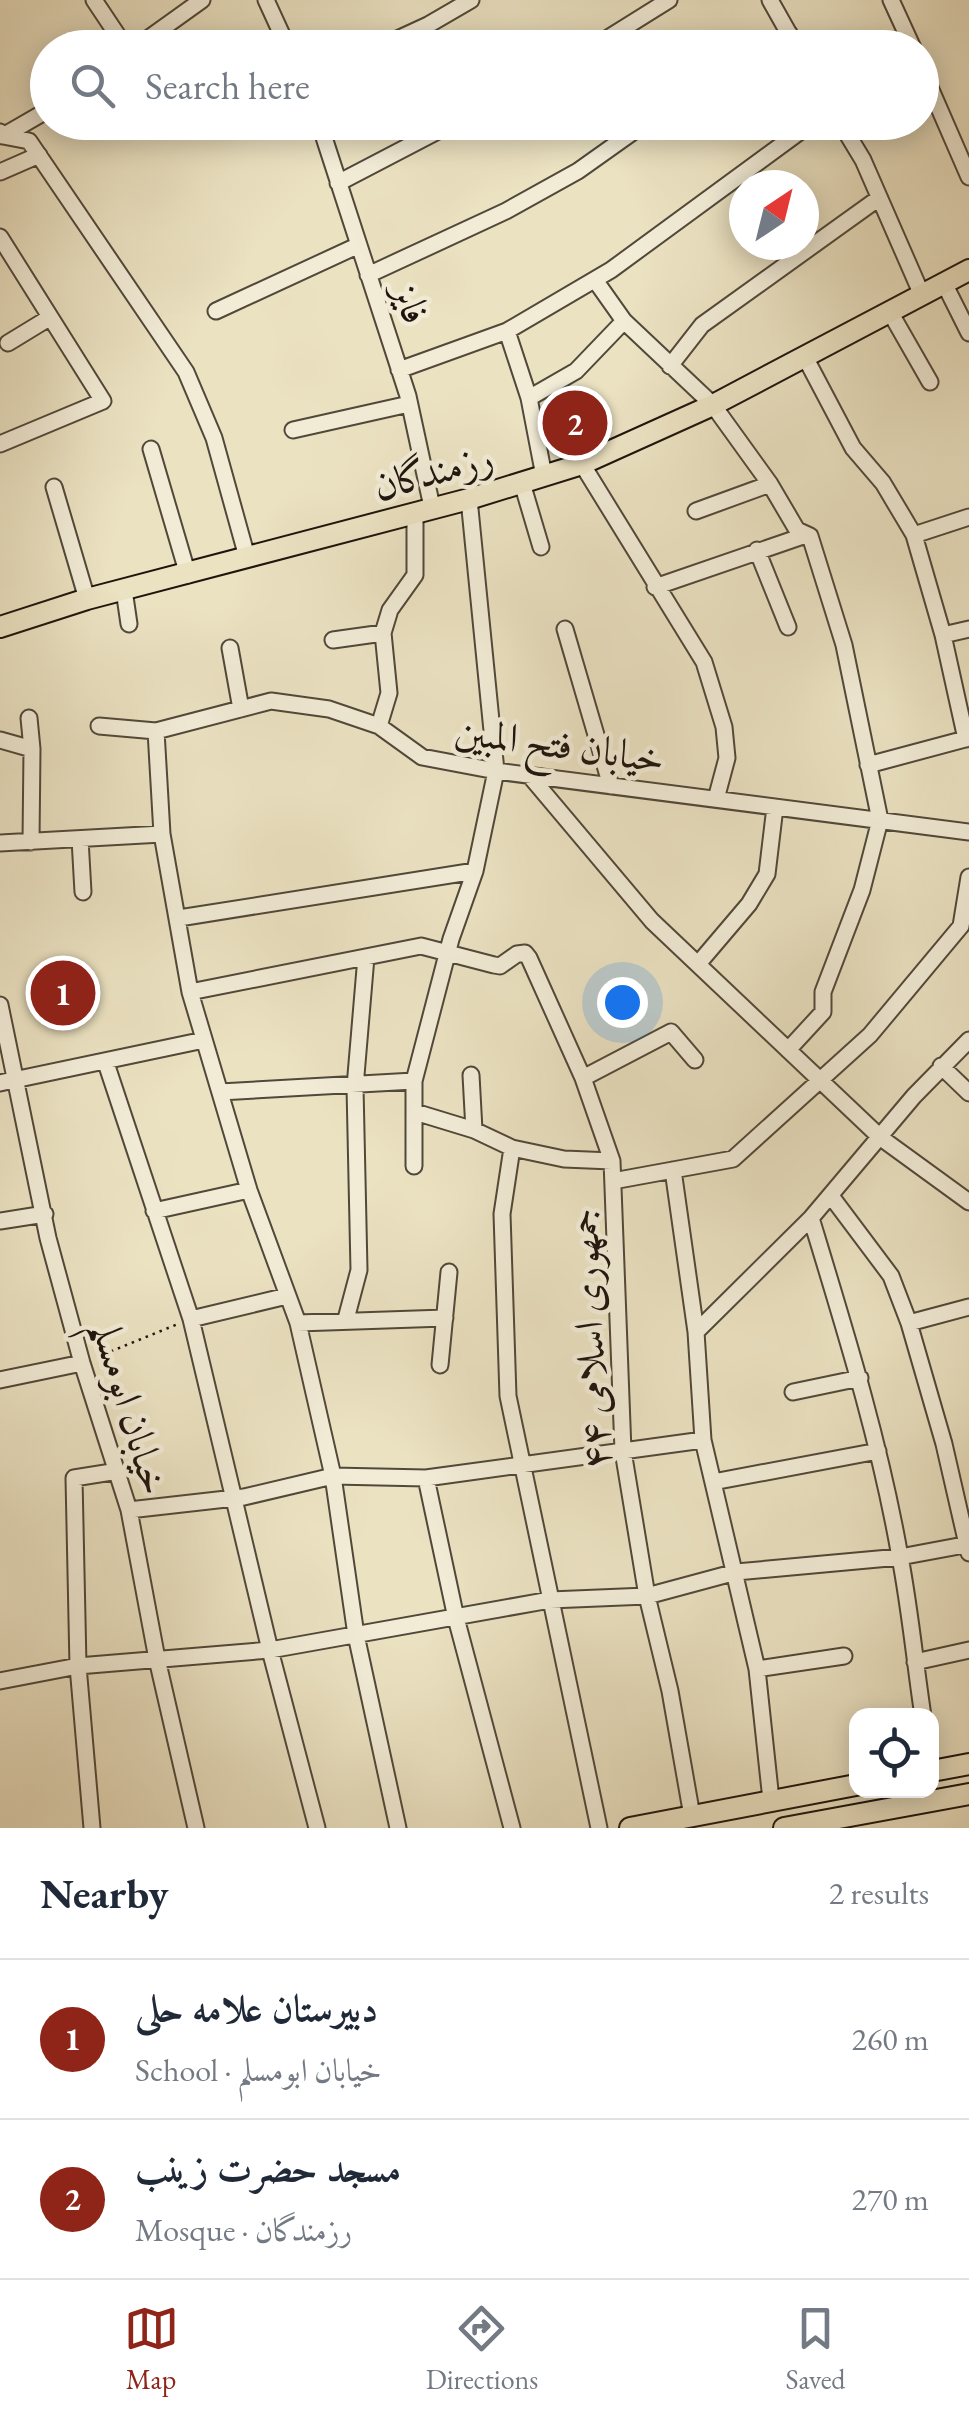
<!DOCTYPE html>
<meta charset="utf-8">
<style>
body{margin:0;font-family:"EB Garamond",Amiri,serif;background:#f6f6f7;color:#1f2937}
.controls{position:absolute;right:30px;bottom:30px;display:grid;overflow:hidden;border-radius:20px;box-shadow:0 5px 25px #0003}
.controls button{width:90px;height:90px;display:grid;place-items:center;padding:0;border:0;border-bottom:2px solid #e0e1e3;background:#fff;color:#1f2937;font:50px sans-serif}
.compass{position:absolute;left:729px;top:170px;width:90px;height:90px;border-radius:50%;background:#fff;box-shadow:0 5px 25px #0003;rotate:35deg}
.you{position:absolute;left:622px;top:1002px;width:35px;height:35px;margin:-25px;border:8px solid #fff;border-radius:50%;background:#1a73e8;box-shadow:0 0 0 15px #1a73e833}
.badge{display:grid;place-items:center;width:65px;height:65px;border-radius:50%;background:#8f2418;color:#fff;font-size:32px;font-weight:700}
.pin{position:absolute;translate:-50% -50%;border:5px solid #fff;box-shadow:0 2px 10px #0006}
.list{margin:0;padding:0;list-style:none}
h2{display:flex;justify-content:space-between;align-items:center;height:130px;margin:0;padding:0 40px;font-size:42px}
h2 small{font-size:32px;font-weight:400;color:#747a83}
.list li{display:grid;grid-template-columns:65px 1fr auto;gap:30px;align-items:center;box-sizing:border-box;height:160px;padding:0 40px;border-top:2px solid #e0e1e3}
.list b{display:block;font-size:38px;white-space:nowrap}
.list p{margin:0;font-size:32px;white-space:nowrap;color:#747a83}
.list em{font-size:32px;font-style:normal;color:#747a83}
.icon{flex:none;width:55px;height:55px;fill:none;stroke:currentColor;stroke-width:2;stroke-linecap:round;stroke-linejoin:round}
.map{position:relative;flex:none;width:969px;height:1828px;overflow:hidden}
.search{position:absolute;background:#fff;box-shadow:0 5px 25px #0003;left:30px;right:30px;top:30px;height:110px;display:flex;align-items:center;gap:25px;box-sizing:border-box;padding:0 35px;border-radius:55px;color:#747a83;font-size:38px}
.sheet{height:450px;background:#fff}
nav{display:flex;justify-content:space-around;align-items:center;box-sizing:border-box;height:140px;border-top:2px solid #e0e1e3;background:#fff;font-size:28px;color:#747a83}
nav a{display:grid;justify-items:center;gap:5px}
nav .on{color:#8f2418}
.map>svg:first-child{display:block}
.building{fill:#897f6b;stroke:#1e140d;stroke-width:2.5}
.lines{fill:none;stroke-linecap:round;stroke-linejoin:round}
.minor-casing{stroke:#51483a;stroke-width:19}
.major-casing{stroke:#1e140d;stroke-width:24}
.path{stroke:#1e140d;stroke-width:2.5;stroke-dasharray:2.5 5;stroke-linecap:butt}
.minor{stroke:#f2ecd7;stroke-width:15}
.major{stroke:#ebe2c2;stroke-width:20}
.labels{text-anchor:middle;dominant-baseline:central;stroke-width:9;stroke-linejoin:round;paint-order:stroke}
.street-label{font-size:40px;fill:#1e140d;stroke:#f2ecd7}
</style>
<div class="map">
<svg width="969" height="1828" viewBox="0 0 969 1828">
<rect width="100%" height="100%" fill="#ebe2c2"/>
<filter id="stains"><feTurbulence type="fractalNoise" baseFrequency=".002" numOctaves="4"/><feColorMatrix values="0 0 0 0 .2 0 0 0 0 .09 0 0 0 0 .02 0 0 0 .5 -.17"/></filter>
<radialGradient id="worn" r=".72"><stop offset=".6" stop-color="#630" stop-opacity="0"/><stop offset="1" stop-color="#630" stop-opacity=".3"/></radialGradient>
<path class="building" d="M585,400L604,434L562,447L549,412Z"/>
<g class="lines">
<defs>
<path id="minor" d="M94,0L126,48
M266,0L288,48
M770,0L797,48
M891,0L913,48
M135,48L202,0
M378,48L428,25L471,0
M592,48L669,0
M766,48L789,33
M922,69L969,177
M319,122L408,396L432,507
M840,122L863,160L922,295
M0,132L3,136L29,141L186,372L214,438L247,557
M3,136L48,110
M0,172L39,155
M338,183L455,122
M0,237L103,401L0,444
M368,275L506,211L578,171L647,122
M595,280L624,321L713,405L770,484L797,530L810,536L844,645L880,820L862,890L823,992V1012L788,1050
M944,283L969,333
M216,311L359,245
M890,312L930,382
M507,331L529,398L544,476
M8,343L49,318
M805,357L853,448L883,483L914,535L943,635L966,739
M670,366L702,325L879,198
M399,370L507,331L611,270L813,122
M529,398L576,371L624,321
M293,430L409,404
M151,449L188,575
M582,464L704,662L724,727L727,758L716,799
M522,483L541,547
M54,487L87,599
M696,511L770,484
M914,535L969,517
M757,550L788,627
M655,587L806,535
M124,590L129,624
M565,629L611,786
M943,635L969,629
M333,640L383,633
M230,648L241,709
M29,718L32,749L31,842
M99,726L156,731L271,701L329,709L379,726L422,757L496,771L969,832
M379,726L389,693L383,633L390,610L415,575V512
M156,731L162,834L190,992L249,1190L298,1323L333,1476L356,1635L398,1828
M0,740L32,749
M868,765L969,738
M529,775L652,921L881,1138L969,1202
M80,839L83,892
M0,843L162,834
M179,918L475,871
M698,964L749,904L767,874L775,807
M190,992L421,946L494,965L500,966L517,954L525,953L529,958L583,1078L612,1161L623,1451L647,1596L670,1691L692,1816
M0,1005L48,1238L82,1363L129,1510L157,1659L196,1828
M106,1063L191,1319L270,1650L317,1828
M941,1066L969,1093
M471,1075L474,1130
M583,1078L671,1032L695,1060
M0,1083L204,1040
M220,1092L414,1081
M415,1112L474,1130L512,1148L564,1159L612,1161
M512,1148L502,1214L508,1396L599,1828
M414,1166V1081L451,939L475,871L496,771L469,499
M673,1170L696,1332L703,1440L757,1669L771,1800
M613,1181L733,1159L870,1035L961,926L969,877
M831,1196L891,1276L909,1323L944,1444L969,1553
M154,1211L249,1190
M811,1218C845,1330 880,1442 900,1557C910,1609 915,1663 923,1716
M0,1221L45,1214
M191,1319L287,1296
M346,1319L359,1270L355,1087L366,957
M298,1323L445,1318
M909,1323L969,1307
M696,1332L811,1218L914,1096L969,1040
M440,1365L449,1272
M0,1380L82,1363
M793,1392L860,1378
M426,1478L456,1618L512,1828
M713,1482L878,1451
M129,1510L244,1497L333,1476L426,1478L703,1440
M915,1662L969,1650
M757,1669L844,1656
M0,1681L78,1666L270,1650L550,1600L647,1596L736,1572L900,1557L969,1544
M92,1828L78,1666L74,1478L118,1471"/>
<path id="major" d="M0,627L87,599L469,499L582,464L713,405L969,270
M932,1771L969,1764
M630,1828L856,1785
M784,1828L969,1794"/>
</defs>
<use href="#minor" class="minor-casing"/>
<use href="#major" class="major-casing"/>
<path class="path" d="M97,1357L178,1324"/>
<use href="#minor" class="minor"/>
<use href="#major" class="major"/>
</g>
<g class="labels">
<g class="street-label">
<text transform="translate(412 303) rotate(72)">فایز</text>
<text transform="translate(433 471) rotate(-15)">رزمندگان</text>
<text transform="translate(560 744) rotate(8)">خیابان فتح المبین</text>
<text transform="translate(589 1339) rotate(-93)">جمهوری اسلامی ۴۴</text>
<text transform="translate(131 1407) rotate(73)">خیابان ابومسلم</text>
</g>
</g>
<rect width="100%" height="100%" filter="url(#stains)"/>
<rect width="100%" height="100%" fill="url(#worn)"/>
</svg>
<div class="controls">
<button><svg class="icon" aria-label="locate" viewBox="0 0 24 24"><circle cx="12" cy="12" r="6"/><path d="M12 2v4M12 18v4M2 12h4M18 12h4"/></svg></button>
</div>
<svg class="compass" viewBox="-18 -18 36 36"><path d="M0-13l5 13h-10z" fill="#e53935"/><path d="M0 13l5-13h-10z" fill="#747a83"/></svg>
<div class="you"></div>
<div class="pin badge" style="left:63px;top:993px">1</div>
<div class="pin badge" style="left:575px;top:423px">2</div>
<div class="search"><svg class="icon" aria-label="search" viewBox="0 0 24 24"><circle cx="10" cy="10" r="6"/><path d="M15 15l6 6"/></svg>Search here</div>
</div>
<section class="sheet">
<h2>Nearby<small>2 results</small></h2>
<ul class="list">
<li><span class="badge">1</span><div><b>دبیرستان علامه حلی</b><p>School · خیابان ابومسلم</p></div><em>260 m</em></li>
<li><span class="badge">2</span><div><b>مسجد حضرت زینب</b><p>Mosque · رزمندگان</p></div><em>270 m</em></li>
</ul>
</section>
<nav>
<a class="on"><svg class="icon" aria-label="map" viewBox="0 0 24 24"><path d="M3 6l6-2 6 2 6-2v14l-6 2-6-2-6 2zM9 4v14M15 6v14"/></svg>Map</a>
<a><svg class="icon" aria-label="directions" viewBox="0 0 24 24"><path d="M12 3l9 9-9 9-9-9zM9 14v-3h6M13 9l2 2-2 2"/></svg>Directions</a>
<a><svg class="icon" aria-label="saved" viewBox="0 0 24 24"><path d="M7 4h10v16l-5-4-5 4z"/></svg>Saved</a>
</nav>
